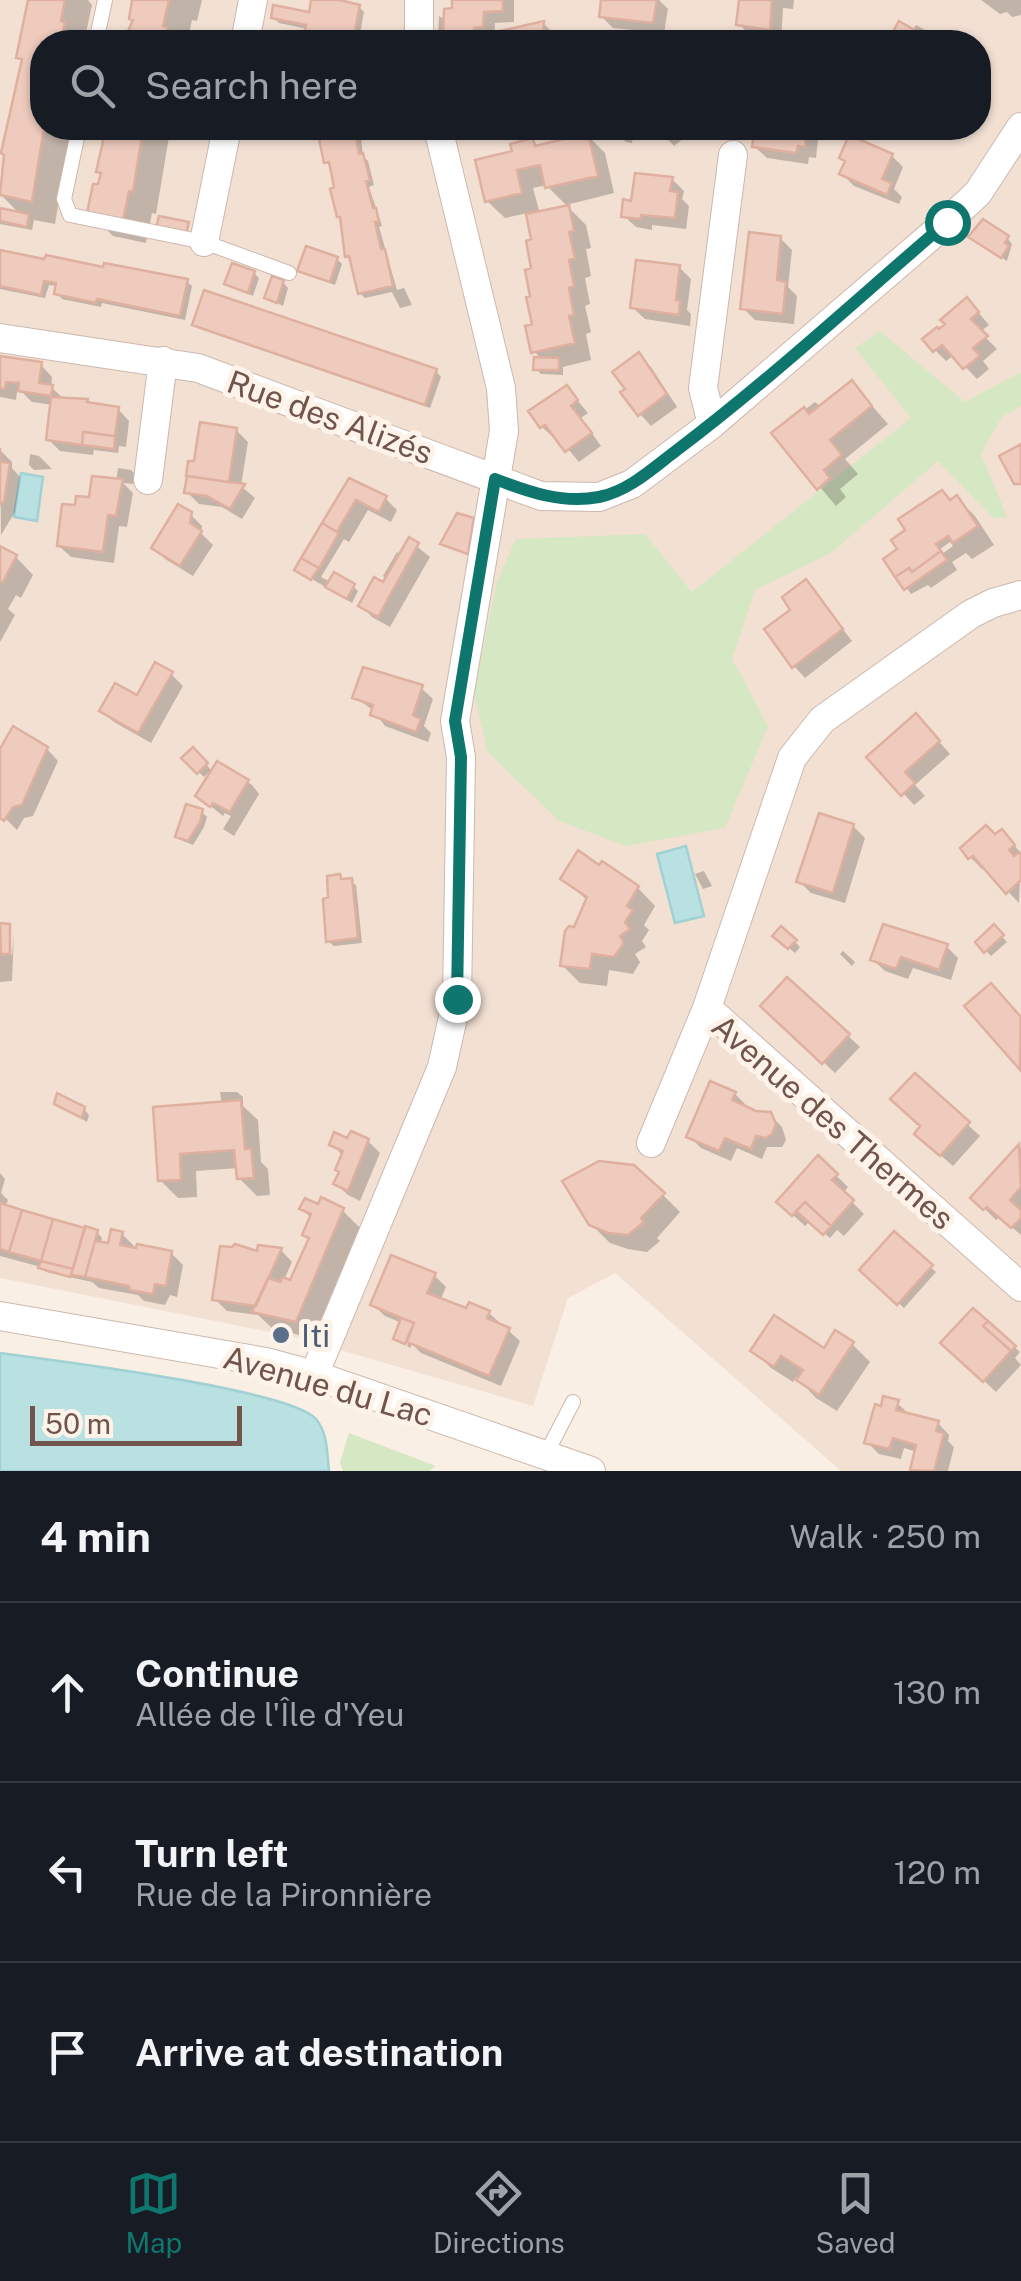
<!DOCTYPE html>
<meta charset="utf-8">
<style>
body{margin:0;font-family:"Public Sans",sans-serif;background:#20242c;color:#f1f3f6}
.scale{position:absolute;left:30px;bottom:25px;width:212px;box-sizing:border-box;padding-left:10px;border:5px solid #71544b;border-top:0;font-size:28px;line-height:35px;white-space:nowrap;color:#71544b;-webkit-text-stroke:8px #fef3e9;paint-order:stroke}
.stop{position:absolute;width:30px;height:30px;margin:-22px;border:8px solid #0f766e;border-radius:50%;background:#fff}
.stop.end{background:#0f766e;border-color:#fff;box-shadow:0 2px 10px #0008}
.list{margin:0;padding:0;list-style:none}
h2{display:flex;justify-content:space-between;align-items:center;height:130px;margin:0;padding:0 40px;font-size:42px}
h2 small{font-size:32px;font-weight:400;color:#9ea1a6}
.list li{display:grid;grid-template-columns:65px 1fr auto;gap:30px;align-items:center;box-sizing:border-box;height:180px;padding:0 40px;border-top:2px solid #363941}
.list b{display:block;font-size:38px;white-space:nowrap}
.list p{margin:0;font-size:32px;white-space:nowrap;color:#9ea1a6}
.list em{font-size:32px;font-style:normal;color:#9ea1a6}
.icon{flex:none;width:55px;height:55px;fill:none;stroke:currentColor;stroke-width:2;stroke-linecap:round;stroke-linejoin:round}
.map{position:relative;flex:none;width:1021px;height:1471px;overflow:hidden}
.search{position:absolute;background:#171b24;box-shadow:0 2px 8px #0004;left:30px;right:30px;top:30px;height:110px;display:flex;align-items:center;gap:25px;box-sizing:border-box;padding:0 35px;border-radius:40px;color:#9ea1a6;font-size:38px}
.sheet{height:670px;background:#171b24}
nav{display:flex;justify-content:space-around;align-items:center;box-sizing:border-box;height:140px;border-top:2px solid #363941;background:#171b24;font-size:28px;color:#9ea1a6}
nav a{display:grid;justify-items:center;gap:5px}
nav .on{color:#0f766e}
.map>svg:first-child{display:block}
.residential{fill:#f2e0d3;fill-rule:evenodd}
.green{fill:#d6e7c3}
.water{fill:#bae1e2;stroke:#a1d1d3;stroke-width:2.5}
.shadow{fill:#0003;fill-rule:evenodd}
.building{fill:#eecbbd;stroke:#dfb09f;stroke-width:2.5}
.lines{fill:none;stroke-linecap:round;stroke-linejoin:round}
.service-casing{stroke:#cdb8ae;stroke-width:16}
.minor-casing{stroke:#cdb8ae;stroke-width:30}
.service{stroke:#fff;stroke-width:14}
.minor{stroke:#fff;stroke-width:28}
.route{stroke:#0f766e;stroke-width:12}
.service-dot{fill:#5c6f8a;stroke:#fef3e9;stroke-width:4}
.labels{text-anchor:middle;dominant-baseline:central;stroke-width:10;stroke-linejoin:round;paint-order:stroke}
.street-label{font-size:32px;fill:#71544b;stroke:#fef3e9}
.service-label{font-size:32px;fill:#4e5e75;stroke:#fef3e9;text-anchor:start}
</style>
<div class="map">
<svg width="1021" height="1471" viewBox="0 0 1021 1471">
<rect width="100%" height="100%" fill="#faefe4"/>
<path class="residential" d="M0,0H1021V1471H841L615,1273L568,1298L533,1406L299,1338L0,1278ZM42,42H978V128H42Z"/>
<path class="green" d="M880,331L965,402L1021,372V406L1002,417L981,454L1007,517L993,518L938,461L831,553L755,590L732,659L768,726L725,828L626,846L559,821L487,751L474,692L497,582L516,539L645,534L692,592L911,418L855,348Z
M349,1433L436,1466L429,1471H343L340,1462Z"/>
<path class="water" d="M21,473L43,477L37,521L14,517Z
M686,846L704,916L675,923L657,854Z
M0,1353C52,1360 289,1389 316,1419C328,1433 327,1454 329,1471H0Z"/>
<path class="shadow" d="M32,0H88L92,5L84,42H42V128H71L55,224L34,220L32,230L0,224V211L21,215L0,194V190L24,63L18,57Z
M135,0H202L197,21L192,20L187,42H126L128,33H132Z
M314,0H345L344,4L359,7L364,12L359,39L346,37L345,42H305L308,29L279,23L273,17L310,15Z
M455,0H514V22L495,23L494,41L543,23L555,35L554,42H442L438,38L439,16L446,20L454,11Z
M604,0H659L668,9L664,33L613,28L601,16Z
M742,0H794L793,9L783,8L781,41L751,36L739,24Z
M981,0H1021V15L1012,17L1007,12L1000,14Z
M900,24L922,36L914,28L916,25L946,42H890Z
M108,128H175L174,132L170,131L156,214L152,213L146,243L113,236L89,212L103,175L99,171Z
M322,128H360L363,157L368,161L374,185L369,187L382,226L379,227L397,290L404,288L412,305L400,308L392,292L365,298L360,293L353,260L348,255L332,168L326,162Z
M479,128H507L508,129L485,134Z
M611,128H634L632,143L626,142Z
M657,128H697L674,146Z
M757,128H806L818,140L816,158L809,157L808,164L767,158L755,147Z
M587,135L605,153L614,193L566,205L586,225L591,248L586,249L591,276L585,278L590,304L585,306L591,332L586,334L591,360L563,367V375L541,374L536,369L542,360L534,351V241L528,213L505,218L487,201L515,153L532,141L538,147ZM547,185L548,187L568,207L540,214L533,188Z
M892,156L903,167L894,189L902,197L899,204L854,186L842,174Z
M672,179L684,191L682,199L689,206L686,229L652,225V230L636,227L624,216L633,204Z
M780,238L792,250L788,287L797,296L794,324L755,320L743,308Z
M1007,238L1012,244L1007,261L976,242Z
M0,252L186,281L192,286L185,320L102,303L101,307L62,299L57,293L58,286L49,285L45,298L0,289Z
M337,259L342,264L335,285L306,275L300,270Z
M679,267L691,279L687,310L691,314L690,326L645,319L633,308Z
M254,273L259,278L253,296L227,284Z
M283,282L288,288L283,306L267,297Z
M978,312L989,325L980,332L997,349L983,361L989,369L977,379L954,355L946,361L935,350Z
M195,324L436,371L441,377L430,408L200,329Z
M639,355L651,367L677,407L651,426L640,414Z
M0,365H41L52,377L51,387L65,400L87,401L91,405L118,409L129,421L126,447L119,446L118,453L94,450L93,455L60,451L48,439L53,405L32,402L23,393L17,392L16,400L0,397Z
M852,383L888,424L845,459L858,474L840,489L846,497L836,506L774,433L815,402L821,407Z
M567,388L588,413L581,418L601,446L579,462L557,436L554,438L542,427Z
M236,430L248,442L241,486L255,498L242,519L222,507L199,504L187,492L196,464Z
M0,450L12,462V468L20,477L15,512L1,535Z
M30,454L39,456L52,469L34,470L29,465Z
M118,468L131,470L136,475L135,484L123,483L133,493L127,527L119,526L114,563L71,557L59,546L77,508L116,481Z
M350,481L385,498L397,510L391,522L368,510L349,542L344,539L321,577L331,582L353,586L358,591L352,603L297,570Z
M942,493L951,502L957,498L975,516L994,545L972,559L966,553L952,562L957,570L931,588L928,585L911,594L886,559L900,550L894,541L909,530L902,520ZM950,542L953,546L913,575L909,571Z
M190,514L202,526L201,533L213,545L193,576L165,559L154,547Z
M472,520L478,526L473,557L443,543Z
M409,540L430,557L390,627L372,617L361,605L384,585L387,580L383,576L397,552L401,555Z
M0,549L16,557L33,575L21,598L16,595L8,609L15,615L0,642Z
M806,582L852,641L805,678L794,666L793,610Z
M171,674L183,686L151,743L114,722L102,711L138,698Z
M421,688L433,699L424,726L431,733L428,742L385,726L374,711L355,697Z
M927,728L950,754L915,785L925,796L914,805L870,757Z
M47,749L58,761L33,816L24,818L17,830L0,813V755Z
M193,750L211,770L204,777L184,758Z
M217,765L252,785L259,794L234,836L223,829L231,816L225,813L223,816L198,796Z
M201,811L207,817L204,827L193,845L183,841L178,836Z
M853,826L865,838L845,903L811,893L799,881Z
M995,838L1013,844L1021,853L1019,903L985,867L982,869L970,857Z
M704,871L712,886L703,889L695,874Z
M339,877L356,885L362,943L334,946L328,941L330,899Z
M563,879L638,888L655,906L644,925L649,930L642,941L646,947L635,954L640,962L633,974L609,970L607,986L580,983L562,965L588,901Z
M0,926L10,928H7V954L12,955L14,931L12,981L0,982Z
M994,928L1007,942L991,956L978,942Z
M781,929L800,947L795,953L781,941Z
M946,946L958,958L951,980L913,968L908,979L885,971L873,960Z
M843,951L855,962L852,966L840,954Z
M788,980L860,1047L835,1073L764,1006Z
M915,1076L980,1136L953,1166L929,1145Z
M220,1092H237L243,1097V1106L258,1120L261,1162L268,1169L270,1195L257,1196L239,1178L238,1168L196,1171L197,1197L178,1198L160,1180L155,1109L222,1104Z
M735,1094L746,1105L745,1108L770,1115L782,1127L786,1140L782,1147H767L762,1159L737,1148L731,1161L701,1148L689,1136Z
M57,1103L84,1109L89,1115L87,1122Z
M368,1141L380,1153L360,1201L348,1195L336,1184L343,1156L332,1144Z
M1020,1147L1021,1149V1235L1000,1217L996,1220L974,1198Z
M818,1158L848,1187L843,1193L864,1214L844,1236L837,1230L830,1238L810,1221L805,1226L779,1202Z
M0,1173L5,1179L1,1193L8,1200L5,1207L97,1232L102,1238L100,1244L110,1245L122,1234L134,1246L133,1250L171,1253L183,1265L177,1297L170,1295L165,1305L144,1301L138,1295L99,1288L92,1282L46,1272L41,1267L0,1256Z
M663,1195L680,1212L657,1238L660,1241L647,1252L628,1249L610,1243L591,1224Z
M319,1207L342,1210L360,1228L313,1338L273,1329L258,1315L227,1311L215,1299L246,1252L281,1250L292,1262L284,1280L292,1283L311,1241L305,1234L312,1219L302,1209Z
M894,1234L936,1272L904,1308L862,1270Z
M434,1275L446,1287L440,1301L467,1312L489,1313L520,1341L501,1386L421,1353L412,1344L410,1348L407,1346L415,1327H410L401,1344L396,1339L402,1323L385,1316L373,1305Z
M973,1311L1020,1352L1015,1358L1021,1365L996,1392L944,1343Z
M852,1344L870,1362L837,1411L816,1398L796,1377L793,1382L771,1368L753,1350L825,1351Z
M897,1403L909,1414L938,1423L949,1435L948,1441L954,1447L948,1471H914L917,1452L904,1448L901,1459L879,1454L867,1442Z"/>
<path class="building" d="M28,0H65L61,21L65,23L62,35H58L56,42H42L44,128L32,202L0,195L4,155L1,153L22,59L16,58Z
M132,0H169L163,26L168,28L165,41L123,42L133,20L129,19Z
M311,0H340L360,5L354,35L341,33L339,42H302L306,25L271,18L273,5L309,12Z
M452,0H503V11L484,12L483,27L474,28V42H443L444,9L452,8Z
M601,0H657L653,23L599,17Z
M739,0H772L770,30L736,25Z
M544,21L543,39L526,42H480L491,40L500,31Z
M899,21L935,42H887Z
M106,128H143L133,192L129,191L123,221L87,213L93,184H98L101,173L96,172Z
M320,128H354L359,154L363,153L370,180L366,181L373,208H376L379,222H375L381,249H385L393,286L358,294L349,256L345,257L340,217H337L330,189L334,187L329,162L324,163L318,134L321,133Z
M755,128H807L805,147L798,146L796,153L752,147Z
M588,133L598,176L545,188L540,165L517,170L522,193L485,202L475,160L512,151L510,144L533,138L535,146Z
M849,135L893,154L882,179L892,183L887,195L839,174L845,161L839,158Z
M635,173L673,177L670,191L678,192L675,218L641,215V219L621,217L623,199L631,201Z
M569,205L574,231L569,232L575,258L569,260L574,286L569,288L574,315L569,316L575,343L531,353L525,326L532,324L526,297L530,296L525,270L531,268L526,241L531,239L526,214Z
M0,208L29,214L27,227L0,221Z
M159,216L189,222L186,235L156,228Z
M983,219L1009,236L1005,243L1009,246L1001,258L968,237Z
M749,232L781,236L777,280L786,282L783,314L740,309Z
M306,246L338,257L330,282L297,271Z
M0,250L44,259L46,255L103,267L104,263L188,279L180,316L97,299L96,303L54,294L56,283L44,281L41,295L0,286Z
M636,260L680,265L676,300H680L679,315L630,308Z
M232,263L255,271L248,293L224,284Z
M272,276L284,280L277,303L264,298Z
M204,290L437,369L425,405L192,325Z
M967,297L979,312L971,319L988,336L973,348L980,356L963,369L942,345L933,352L922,339L937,327L939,329L945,324L940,320Z
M639,352L667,394L638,416L620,392L625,389L612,372Z
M0,356L42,362L39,383L53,385L51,396L18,391L19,383L6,382L5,389L0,388Z
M534,357L559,358V370H533Z
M852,380L872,406L830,440L842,455L824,470L830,478L817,490L771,433L804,407L809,414Z
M567,385L578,400L571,406L592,433L565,452L545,425L540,428L528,411Z
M51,397L88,399L87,402L119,407L115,436L83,432L82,445L46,440Z
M200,422L237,428L229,482L186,476L188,461H194Z
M83,432L115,436L114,449L82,445Z
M1021,444V484H1014L999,456Z
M0,448V462L10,463L4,502L0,504Z
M92,476L123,479L116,516L108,515L103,552L57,546L62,504L75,505L76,496L89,497Z
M187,476L229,482L245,484L230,509L207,496L184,493Z
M349,478L387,496L379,512L356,500L337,532L322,523Z
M942,490L950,500L957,495L978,526L953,543L948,536L936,544L941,551L912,572L909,568L895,577L883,559L897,549L891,540L905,530L898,519Z
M178,504L192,512L190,523L202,531L180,566L151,548Z
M457,513L474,518L468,554L440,544Z
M322,523L339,533L319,568L301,558Z
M409,537L419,543L378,617L358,606L374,577L383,582Z
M0,546L17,555L3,582L0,581Z
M941,551L947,560L904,590L895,577L909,568L912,572Z
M301,558L319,568L311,580L294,570Z
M334,572L355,584L347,599L325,587Z
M806,579L843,629L792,668L764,629L790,610L782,597Z
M155,662L173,672L138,733L99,711L115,683L137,695Z
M363,667L423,685L413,715L421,719L416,732L370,715L373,705L352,698Z
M916,713L940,741L905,772L915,783L901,796L866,757Z
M13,726L48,747L22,805L13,807L4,821L0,818V749Z
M193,747L208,763L197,774L181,758Z
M217,761L249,780L230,812L213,803L210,807L195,796Z
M186,804L203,809L200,822L188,841L175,837Z
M819,813L854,824L833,893L796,882Z
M986,825L995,834L1002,829L1015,845L1009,850L1014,856L1019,852L1021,854V880L1006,894L973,856L968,859L960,848Z
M578,850L599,865L602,861L639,886L627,906L633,910L625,922L630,929L620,936L624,943L614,957L592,954L590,969L560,966L565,931L569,926L574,927L587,897L560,879Z
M340,874L341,879L352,878L358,938L326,942L323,899L328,897L327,876Z
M0,923L10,924V954H1Z
M883,924L948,944L939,970L901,957L896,969L870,960Z
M994,924L1004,935L984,953L975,942Z
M781,926L797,940L788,949L772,936Z
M787,977L850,1034L822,1064L760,1006Z
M991,983L1021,1017L1020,1070L964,1006Z
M915,1073L970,1122L940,1156L914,1134L920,1126L890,1099Z
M710,1081L736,1092L732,1100L756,1111L771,1112L776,1124L772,1134L766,1138L756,1136L751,1149L725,1138L719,1151L686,1137Z
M57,1093L85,1107L82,1118L54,1104Z
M241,1100L245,1149L251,1148L254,1178L237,1179L234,1150L180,1154L181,1180L158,1181L153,1107Z
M351,1131L369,1139L348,1191L333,1184L339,1172L335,1170L343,1151L329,1145L334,1132L347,1138Z
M1019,1144L1021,1187L1010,1200L1021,1210V1218L1011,1228L987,1207L983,1210L970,1198Z
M818,1155L838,1174L832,1180L854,1200L831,1226L805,1202L792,1216L776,1202Z
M599,1161L634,1165L665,1193L641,1218L644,1222L628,1235L608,1233L589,1225L562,1181Z
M321,1197L344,1208L296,1322L252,1312L268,1278L280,1282L283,1277L290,1280L309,1238L302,1235L311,1214L299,1209L305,1198L318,1204Z
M805,1202L831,1226L823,1235L796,1211Z
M0,1203L22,1210L9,1252L0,1249Z
M22,1210L53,1219L41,1261L9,1252Z
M53,1219L85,1228L73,1269L41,1261Z
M85,1226L98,1230L85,1277L71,1275Z
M111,1229L123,1232L120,1245L136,1248L137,1244L172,1251L166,1286L155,1284L153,1294L129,1290V1286L85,1277L95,1241L108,1243Z
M894,1231L933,1265L897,1305L859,1270Z
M235,1244L257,1251L258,1245L282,1248L256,1306L212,1300L220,1246L232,1247Z
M391,1255L436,1273L427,1293L466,1308L469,1302L490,1311L487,1318L510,1328L489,1376L407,1342L414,1323L370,1305Z
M41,1261L73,1269L70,1277L38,1268Z
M973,1308L988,1321L983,1326L1011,1351L983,1382L940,1343Z
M774,1315L824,1348L835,1330L854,1342L819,1395L796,1380L803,1370L781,1356L774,1367L750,1351Z
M401,1318L414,1323L405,1344L393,1339Z
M988,1321L1016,1346L1011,1351L983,1326Z
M883,1396L899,1400L896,1410L939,1421L936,1431L944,1433L934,1471L910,1470L916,1445L893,1438L889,1449L864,1443L875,1404L881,1406Z"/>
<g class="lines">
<defs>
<path id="service" d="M96,42L105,0
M79,128L64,199L70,215L204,242L289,273
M546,1454L573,1402"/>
<path id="minor" d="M245,42L253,0
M419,42V0
M204,242L227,128
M0,338L198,368L541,496L599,497L632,484L712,424L947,222L978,193L1021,127
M712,424L703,388L733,155
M148,480L163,361
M707,1008L792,758L822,720L971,614L993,603L1021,595
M651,1143L707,1008L1021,1287
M0,1316L266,1362L314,1375L591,1471
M314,1375L442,1067L457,999L461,757L455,721L504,431L501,388L438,128"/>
</defs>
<use href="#service" class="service-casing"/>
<use href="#minor" class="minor-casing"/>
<use href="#service" class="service"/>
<use href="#minor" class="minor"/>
</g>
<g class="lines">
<path class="route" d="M457,999L461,757L455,721L495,479C529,492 562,504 599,497C629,491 653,468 677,450C771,379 858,298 947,222"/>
</g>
<circle class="service-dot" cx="281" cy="1335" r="10"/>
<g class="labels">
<g class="street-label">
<text transform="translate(330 417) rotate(20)">Rue des Alizés</text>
<text transform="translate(833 1122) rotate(41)">Avenue des Thermes</text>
<text transform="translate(328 1386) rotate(16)">Avenue du Lac</text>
</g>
<g class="service-label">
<text x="301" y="1335">Iti</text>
</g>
</g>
</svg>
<div class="scale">50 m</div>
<div class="stop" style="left:947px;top:222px"></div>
<div class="stop end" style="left:457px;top:999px"></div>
<div class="search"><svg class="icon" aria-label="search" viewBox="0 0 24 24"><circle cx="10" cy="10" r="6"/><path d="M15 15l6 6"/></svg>Search here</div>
</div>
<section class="sheet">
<h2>4 min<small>Walk · 250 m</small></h2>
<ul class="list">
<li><svg class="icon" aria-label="ahead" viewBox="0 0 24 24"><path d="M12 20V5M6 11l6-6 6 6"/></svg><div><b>Continue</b><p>Allée de l'Île d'Yeu</p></div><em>130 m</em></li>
<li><svg class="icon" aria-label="left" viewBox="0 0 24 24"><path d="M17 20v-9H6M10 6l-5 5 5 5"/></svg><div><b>Turn left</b><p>Rue de la Pironnière</p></div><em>120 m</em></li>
<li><svg class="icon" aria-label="arrive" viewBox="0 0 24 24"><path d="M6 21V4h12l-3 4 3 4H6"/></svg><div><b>Arrive at destination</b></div></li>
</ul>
</section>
<nav>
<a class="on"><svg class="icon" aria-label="map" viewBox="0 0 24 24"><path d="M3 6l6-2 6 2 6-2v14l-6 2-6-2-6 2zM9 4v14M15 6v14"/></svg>Map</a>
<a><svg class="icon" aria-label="directions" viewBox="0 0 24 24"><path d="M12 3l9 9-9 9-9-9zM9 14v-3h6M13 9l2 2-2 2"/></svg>Directions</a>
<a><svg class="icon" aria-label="saved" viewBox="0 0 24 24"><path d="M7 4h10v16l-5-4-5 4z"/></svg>Saved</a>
</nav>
